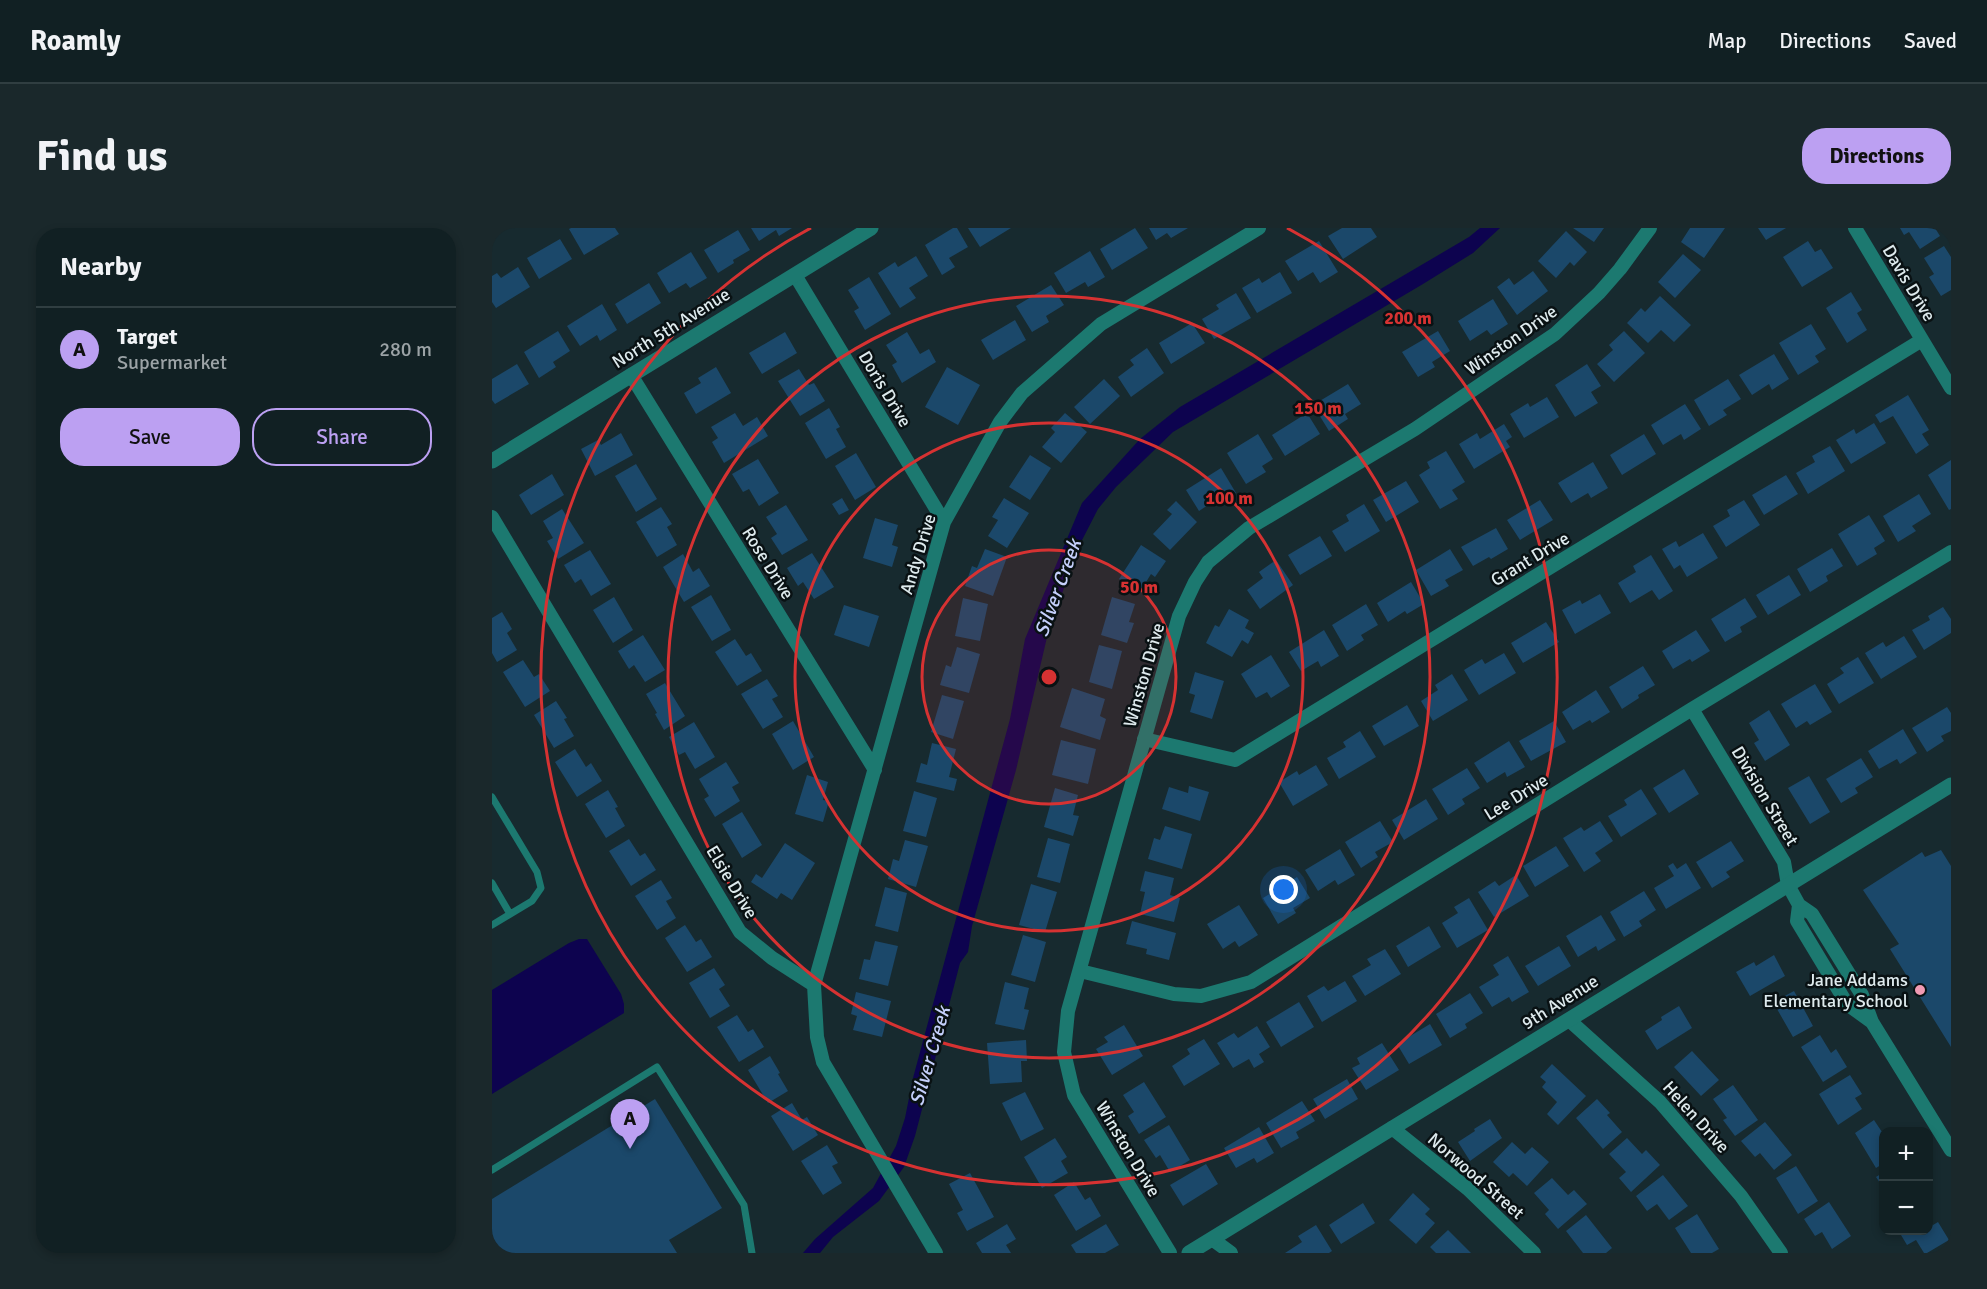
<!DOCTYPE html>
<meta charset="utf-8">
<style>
body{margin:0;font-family:Signika,sans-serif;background:#1a282b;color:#f1f3f6}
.controls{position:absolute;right:18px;bottom:18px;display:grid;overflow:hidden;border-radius:12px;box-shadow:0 3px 9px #0003}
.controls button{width:54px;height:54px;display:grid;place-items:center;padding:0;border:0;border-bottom:2px solid #303e41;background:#112023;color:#f1f3f6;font:30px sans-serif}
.you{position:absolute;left:792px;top:662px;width:21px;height:21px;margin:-15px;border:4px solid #fff;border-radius:50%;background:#1a73e8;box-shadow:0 0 0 9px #1a73e833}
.badge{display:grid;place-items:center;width:39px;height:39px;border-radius:50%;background:#bca0f2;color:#111;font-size:20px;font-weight:700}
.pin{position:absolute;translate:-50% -50px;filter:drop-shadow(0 2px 3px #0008)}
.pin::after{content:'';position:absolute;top:32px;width:21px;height:18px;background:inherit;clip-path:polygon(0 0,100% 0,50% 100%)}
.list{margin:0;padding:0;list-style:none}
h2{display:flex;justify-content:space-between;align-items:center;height:78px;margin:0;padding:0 24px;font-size:26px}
h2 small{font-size:20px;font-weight:400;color:#9ca3a6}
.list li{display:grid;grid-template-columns:39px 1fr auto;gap:18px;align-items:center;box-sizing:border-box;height:84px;padding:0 24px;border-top:2px solid #303e41}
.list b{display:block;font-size:22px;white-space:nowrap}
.list p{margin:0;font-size:20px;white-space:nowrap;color:#9ca3a6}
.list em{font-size:20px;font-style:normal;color:#9ca3a6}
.actions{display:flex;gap:12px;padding:18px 24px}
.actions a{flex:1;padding:14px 0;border:2px solid #bca0f2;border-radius:24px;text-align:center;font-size:21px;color:#bca0f2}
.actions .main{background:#bca0f2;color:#111}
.map{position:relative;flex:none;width:1459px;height:1025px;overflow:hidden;border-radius:24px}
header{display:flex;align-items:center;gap:36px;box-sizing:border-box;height:84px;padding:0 30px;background:#112023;border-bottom:2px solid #303e41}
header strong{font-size:28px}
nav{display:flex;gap:33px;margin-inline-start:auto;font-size:21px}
.intro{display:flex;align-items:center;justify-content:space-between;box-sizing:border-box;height:144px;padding:0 36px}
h1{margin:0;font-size:42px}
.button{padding:15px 27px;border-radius:24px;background:#bca0f2;color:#111;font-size:21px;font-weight:700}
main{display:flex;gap:36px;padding:0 36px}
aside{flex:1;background:#112023;border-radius:24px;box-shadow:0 3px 9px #0003}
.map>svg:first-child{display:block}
.water{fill:#0d034f}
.building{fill:#1b486a}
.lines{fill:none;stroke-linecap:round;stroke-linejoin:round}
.service{stroke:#1c7970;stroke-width:7}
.minor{stroke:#1c7970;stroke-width:14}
.tertiary{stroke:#1c7970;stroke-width:15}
.ring{fill:none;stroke:#d63232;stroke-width:3}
.poi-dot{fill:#f19ab3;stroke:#091113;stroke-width:2}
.labels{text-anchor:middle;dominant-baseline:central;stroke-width:5;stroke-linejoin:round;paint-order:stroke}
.street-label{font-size:18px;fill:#deeaed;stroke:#091113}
.poi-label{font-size:18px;fill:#deeaed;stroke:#091113;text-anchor:end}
.water-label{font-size:20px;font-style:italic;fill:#c5d0fc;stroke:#091113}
.centre{fill:#d63232;stroke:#091113;stroke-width:3}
.ring-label{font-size:18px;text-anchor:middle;font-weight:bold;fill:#d63232;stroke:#091113;stroke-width:5;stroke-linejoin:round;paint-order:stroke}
</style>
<header>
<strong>Roamly</strong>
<nav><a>Map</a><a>Directions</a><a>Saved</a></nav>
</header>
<div class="intro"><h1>Find us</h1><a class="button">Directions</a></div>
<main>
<aside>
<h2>Nearby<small></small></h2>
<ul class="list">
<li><span class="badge">A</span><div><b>Target</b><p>Supermarket</p></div><em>280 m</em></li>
</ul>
<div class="actions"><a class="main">Save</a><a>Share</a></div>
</aside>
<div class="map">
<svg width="1459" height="1025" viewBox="0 0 1459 1025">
<rect width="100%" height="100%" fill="#172a2f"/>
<path class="water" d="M988,0H1008L981,25L931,56L681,204L624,259L606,281L587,318L556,405L524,542L480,698L476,724L468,735L423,908L412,939L387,973L341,1009L328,1025H311L323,1011L381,960L404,918L413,890L421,850L518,491L533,411L590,275L648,211L688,179L977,9Z
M87,711H95L129,766L132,776V785L0,866V762L77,715Z"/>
<path class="building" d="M79,0H123L127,6L92,27L77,1Z
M259,0H300L287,8L284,2L267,13Z
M461,0H465L476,19L457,30L463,39L450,47L433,17Z
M476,0H519L488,19Z
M643,0L656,20L620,42L608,21Z
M657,0H696L679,10L675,5L664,12Z
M850,0H879L885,9L851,31L836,8Z
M1081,0H1112L1102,14Z
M1198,0H1233L1212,30L1189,14Z
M1266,0H1294L1274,12Z
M1408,0H1443L1448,8L1428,21L1417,4L1412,7Z
M246,2L258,22L241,32L242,35L226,45L212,22Z
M1074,3L1095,24L1082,38L1078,34L1064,50L1046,33Z
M68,11L80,31L47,51L35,30Z
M827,13L846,44L828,55L821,44L806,53L793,33Z
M1316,13L1323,24L1329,21L1341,40L1310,59L1291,29Z
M1452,18L1459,29V62L1449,68L1437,49L1442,46L1432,30Z
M598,23L613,49L596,59L593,54L574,65L562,45Z
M199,24L215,50L198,60L194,55L177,65L165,45Z
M1191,26L1209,42L1183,70L1166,54Z
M424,28L436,48L417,60L424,70L408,80L386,45L403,34L406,39Z
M26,39L38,59L4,80L0,74V48L5,45L9,50Z
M1041,43L1056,63L1025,87L1005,59L1017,50L1022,57Z
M788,44L800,65L765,85L750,60L767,50L770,55Z
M377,49L399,86L373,102L362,83L367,80L356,62Z
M157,55L169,75L135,96L123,76Z
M559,57L572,77L554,88L557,94L540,104L524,78Z
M1359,64L1370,82L1365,85L1375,102L1355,115L1334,80Z
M744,65L759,90L722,111L710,91L727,81L724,77Z
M1168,68L1199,97L1182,114L1169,102L1156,115L1135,95L1149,80L1153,84Z
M1001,71L1016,96L999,107L995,102L978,113L966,93Z
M110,76L125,102L108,113L105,107L88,118L75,98Z
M523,92L534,112L501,132L489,112Z
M700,95L713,115L679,136L667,115Z
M1319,96L1334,121L1323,128L1327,134L1306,147L1287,115Z
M66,103L78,123L61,134L64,139L47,150L32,124Z
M946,103L958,123L940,134L943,139L926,149L910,124Z
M1132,103L1153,125L1122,154L1105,136L1121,122L1117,117Z
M293,104L305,125L270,146L257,125Z
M415,104L428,126L437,121L444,134L410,155L400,137L405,134L394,117Z
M655,120L672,145L639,169L626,149L642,137L638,132Z
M1282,126L1297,151L1280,162L1277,156L1260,167L1247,147Z
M25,136L37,156L3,176L0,172V151Z
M1095,136L1109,158L1099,164L1106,175L1083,189L1063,157Z
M224,139L239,165L204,186L192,165L209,155L206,150Z
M455,139L488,157L466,197L433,179Z
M307,141L317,157L322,155L333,173L308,188L286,153Z
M612,151L628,168L598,196L582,179Z
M1236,151L1249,171L1231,182L1235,187L1217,198L1202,172Z
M856,156L869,176L853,186L856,191L837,203L821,177Z
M1416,167L1437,202L1430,206L1437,217L1424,226L1401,188L1388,195L1383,187Z
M1055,169L1067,189L1032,210L1018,186L1036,175L1038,179Z
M1193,176L1209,201L1192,212L1189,206L1171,217L1159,197Z
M337,180L348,199L344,201L354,219L334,231L313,195Z
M243,185L251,198L265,189L276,208L232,235L220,214L226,210L219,199Z
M573,185L595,204L569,235L550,219L563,204L559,200Z
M815,185L828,206L793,228L780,207Z
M1382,195L1394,215L1359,236L1344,212L1362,201L1364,206Z
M1012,196L1020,209L1014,213L1018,219L982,241L967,216L985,205L988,211Z
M129,205L141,227L103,248L89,221L106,212L109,217Z
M766,206L781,231L770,238L774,244L754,256L735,225Z
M1152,206L1164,226L1130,247L1118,227Z
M1338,218L1353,243L1316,266L1304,245L1323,234L1320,228Z
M954,223L973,254L960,262L966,271L948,281L927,247L938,240L935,234Z
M364,225L384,259L363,272L343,238Z
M538,227L559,240L538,272L517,259Z
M266,231L287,265L267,278L257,261L251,264L240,246Z
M1459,232V281L1457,282L1436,247Z
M1101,234L1116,260L1099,270L1096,265L1079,275L1066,255Z
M144,236L165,271L144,284L123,248Z
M729,240L744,265L727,275L725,271L707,283L694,262Z
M60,246L72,267L39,287L27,267Z
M1294,247L1306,266L1272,287L1260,267Z
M914,253L927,274L894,294L881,272Z
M1427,266L1439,286L1420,298L1424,303L1406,314L1391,288Z
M350,270L357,282L347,287L340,276Z
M512,270L537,285L515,320L496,308L506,292L500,289Z
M1048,272L1061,292L1028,312L1015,292Z
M1252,272L1268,297L1234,319L1221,298L1238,288L1235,282Z
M684,273L705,294L678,322L661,306L680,286L675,282Z
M872,276L888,303L853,324L840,303L857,293L854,287Z
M294,277L316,312L290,327L279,310L285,306L274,289Z
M169,279L180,296L175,299L185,317L165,329L144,294Z
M70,281L92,315L66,331L55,313L61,310L51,293Z
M1377,287L1393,313L1382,320L1385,326L1365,338L1346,306Z
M383,290L406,297L400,317L406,319L400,339L371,330Z
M1004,300L1016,321L999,331L997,329L981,338L969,319Z
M1211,305L1226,330L1195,349L1188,337L1182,341L1170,321L1184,313L1187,319Z
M828,308L840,328L808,347L796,327Z
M649,317L674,333L663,349L659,346L648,364L627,351Z
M1340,320L1351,338L1334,348L1336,353L1318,364L1305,341Z
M493,321L515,329L501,368L473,358L480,338L485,340Z
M958,321L971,342L953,352L957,358L939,368L924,342Z
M98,322L119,356L99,368L89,351L83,355L72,337Z
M320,325L342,359L322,371L311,354L306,358L295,340Z
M191,326L201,344L207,340L218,358L192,374L171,339Z
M1159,327L1181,363L1167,372L1160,362L1138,375L1126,355L1144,344L1141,338Z
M784,332L801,357L768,381L755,362L771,350L767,344Z
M1297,347L1309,367L1276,387L1264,367Z
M919,354L932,376L915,386L913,383L896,394L885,375Z
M1108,366L1119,385L1083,406L1070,382L1088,372L1090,376Z
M219,367L239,402L220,413L199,379Z
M122,369L141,402L121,415L101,382Z
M620,369L643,376L637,394L642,395L635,415L609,407Z
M471,370L496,376L488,413L463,408Z
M1253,370L1265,389L1248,399L1250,404L1233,414L1219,391Z
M874,376L886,397L869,407L872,412L855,423L840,397Z
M352,377L387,388L377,419L342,407Z
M1451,379L1459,391V405L1432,422L1420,402L1438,392L1436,388Z
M737,381L757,392L753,400L762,405L756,416L750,412L740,429L714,415L723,397L727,399Z
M10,384L20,401L15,405L25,422L5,434L0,425V390Z
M1054,394L1067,414L1031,435L1019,415Z
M832,402L847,428L829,439L826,433L809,443L797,424Z
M1204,402L1218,423L1200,434L1198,431L1181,441L1170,423Z
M151,407L173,442L153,454L142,437L137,441L126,423Z
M1412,408L1425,429L1389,451L1373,425L1391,414L1394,419Z
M243,411L254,428L259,425L270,443L245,458L223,424Z
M607,417L630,423L620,461L597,454Z
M465,419L488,426L477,465L448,457L454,437L459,439Z
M1012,425L1024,445L987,467L972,442L990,431L993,436Z
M779,427L798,458L779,470L775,464L764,470L749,446Z
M1366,429L1382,455L1347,476L1335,456L1352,445L1348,440Z
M31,432L42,449L47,446L58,463L33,479L11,444Z
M1151,438L1163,457L1146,467L1147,470L1130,481L1117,459Z
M703,444L732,453L720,491L698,484L703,467L697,465Z
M960,446L976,472L941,493L929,473L946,462L943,457Z
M275,451L286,468L280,471L291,489L271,501L249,466Z
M173,455L193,488L172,502L163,486L165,485L154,466Z
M1323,456L1340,484L1318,497L1315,493L1304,500L1289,476Z
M580,460L613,471L608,488L614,491L608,512L568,499Z
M1104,462L1118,484L1100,495L1098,492L1081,502L1070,484Z
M450,467L472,473L461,511L439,504Z
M64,473L75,490L72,491L82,508L62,520L42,487Z
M915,477L927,498L892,518L880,498Z
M1455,479L1459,485V503L1449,508L1452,513L1435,524L1420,500Z
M1277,482L1298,517L1273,533L1262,515L1267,512L1257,495Z
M301,493L322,529L301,542L280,506Z
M1062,493L1074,514L1039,533L1027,513Z
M202,494L223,529L203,541L193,524L187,527L177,509Z
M1411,501L1425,525L1408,536L1405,531L1387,541L1376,523Z
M868,503L884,529L847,551L835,530L854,519L851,514Z
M569,512L604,521L596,556L560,547Z
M1017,513L1033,539L1015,549L1013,544L995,555L982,535Z
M440,515L464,521L457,549L465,551L462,563L424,554L429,535L435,537Z
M83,521L94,539L99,535L110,553L85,569L63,534Z
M1369,530L1381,549L1363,560L1366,565L1349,575L1334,551Z
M234,534L247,555L240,559L248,573L223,589L212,571L217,568L207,551Z
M824,537L836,557L801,578L787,554L805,543L807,547Z
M975,540L988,560L970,571L973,576L956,587L940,561Z
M1192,541L1207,566L1177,585L1161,560Z
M315,547L336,554L331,572L337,573L331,594L303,586Z
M1317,548L1338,584L1318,596L1296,560Z
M697,558L717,564L708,593L670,581L677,559L696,565Z
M563,560L586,567L581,587L587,588L581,608L552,599Z
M1149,561L1165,586L1129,609L1116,588L1135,577L1132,572Z
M116,562L126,579L123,580L133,598L114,610L93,576Z
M422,563L445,570L434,609L411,603Z
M934,571L946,591L912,612L900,592Z
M250,584L270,617L250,630L230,596Z
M888,593L901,614L883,624L886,629L869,640L853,614Z
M1108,593L1121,613L1103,625L1109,633L1092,644L1071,610L1089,599L1092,603Z
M673,598L700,606L690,641L656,631L662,610L668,612Z
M556,610L578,616L568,655L545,649Z
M137,611L148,628L153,625L164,642L139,658L117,623Z
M413,612L436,618L424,659L396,651L401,631L407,633Z
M1239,613L1252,633L1234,644L1238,649L1220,660L1204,634Z
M293,615L323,635L300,672L289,665L285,671L259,654L264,646L270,650Z
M1064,618L1077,638L1043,659L1031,638Z
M848,621L863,647L846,657L843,652L826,663L813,642Z
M1449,622L1459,638V819L1398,721L1407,716L1371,662L1430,624L1433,629Z
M1181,635L1185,641L1194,635L1209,660L1174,681L1162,660L1182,648L1176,638Z
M653,643L682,650L678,667L688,670L682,694L648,686L653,664L648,663Z
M1024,647L1037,668L1002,689L986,664L1003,653L1007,658Z
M805,649L818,670L801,680L804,685L786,696L771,670Z
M169,652L180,670L174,673L184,690L165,702L143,668Z
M539,656L565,664L553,704L527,697Z
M393,659L415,665L406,704L383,698Z
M1152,663L1164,682L1147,693L1150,698L1132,709L1118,684Z
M977,670L996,702L965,720L950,695L966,685L962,679Z
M747,677L766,707L747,719L743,713L731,721L715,696Z
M1109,687L1124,712L1106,723L1104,718L1086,729L1074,708Z
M640,693L684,705L677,732L654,726L655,721L634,716Z
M193,697L204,714L209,711L220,729L195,744L173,710Z
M937,698L949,719L916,739L904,718Z
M531,707L554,714L543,754L519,747Z
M383,713L406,718L396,758L367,751L372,731L378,732Z
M1067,718L1079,738L1046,758L1033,738Z
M893,721L909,746L873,768L860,748L879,737L875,731Z
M1282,727L1293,748L1258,768L1244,744L1262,734L1264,738Z
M1016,728L1037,764L1020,774L1017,769L1000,779L987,759L1007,747L1001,737Z
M222,740L233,757L227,761L238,778L218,790L197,755Z
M853,753L865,773L830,794L815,768L832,758L836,763Z
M513,754L537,760L532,781L537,782L532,802L503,796Z
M1302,763L1321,798L1301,809L1281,774Z
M364,764L399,773L390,809L361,802L365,788L359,786Z
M978,765L991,785L973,796L975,800L958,810L944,786Z
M807,774L822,799L789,819L774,794Z
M1187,778L1200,800L1165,822L1153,803L1170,792L1169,789Z
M245,787L256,804L261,801L272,819L247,834L225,799Z
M938,796L950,817L917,836L905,816Z
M632,797L651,828L620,847L604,821L616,814L612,809Z
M765,798L778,819L767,826L772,834L762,840L757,831L741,840L725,815L742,805L746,810Z
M1328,807L1339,825L1344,821L1355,839L1331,854L1309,819Z
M712,811L728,836L692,858L680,838L698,826L695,821Z
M534,812L535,833H529L530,854L498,856L495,815Z
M890,815L907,842L874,862L860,840L868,836L865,830Z
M1200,823L1227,852L1209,868L1182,839Z
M278,828L288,845L286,846L296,863L276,875L256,842Z
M1060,836L1094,868L1066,897L1055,886L1065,874L1050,859L1054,854L1048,849Z
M1358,847L1370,866L1363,870L1370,881L1346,897L1327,866Z
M855,851L866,871L833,891L821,871Z
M652,854L674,889L647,906L636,888L642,884L631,867Z
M1241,857L1266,892L1243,908L1231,892L1235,890L1221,871Z
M533,864L552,901L529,913L510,875Z
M163,871L230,980L177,1012L185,1025H0V971Z
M1105,871L1118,885L1115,887L1130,904L1111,921L1084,890Z
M810,873L823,893L804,904L807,910L789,920L774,895Z
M300,875L310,892L315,889L326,907L301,923L279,888Z
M998,891L1010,910L978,933L966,914L983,903L982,901Z
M1382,892L1392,907V935L1384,940L1363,905Z
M1273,894L1300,927L1282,942L1268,925L1263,929L1249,913Z
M677,897L698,932L678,944L668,927L664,930L652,912Z
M767,899L782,925L765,935L762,930L744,940L732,920Z
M563,910L575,929L569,933L576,945L550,960L532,929Z
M1135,910L1150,926L1154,922L1168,937L1139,964L1127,950L1134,944L1117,926Z
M1020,914L1033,926L1040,919L1057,934L1035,958L1021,945L1017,949L1001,934Z
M335,917L346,935L340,938L350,955L331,967L309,933Z
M714,936L726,956L691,978L678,957Z
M1304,938L1326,973L1306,986L1284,950Z
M1392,944V961L1384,949Z
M478,945L502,989L475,1003L465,985L471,982L457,956Z
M1171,947L1196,978L1177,992L1165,976L1155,983L1144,968Z
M1060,950L1076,967L1082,962L1095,976L1066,1001L1053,986L1057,982L1042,965Z
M582,954L593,972L598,969L609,988L584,1003L562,967Z
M921,965L938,981L933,986L943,995L924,1016L897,992Z
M1337,974L1359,1008L1340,1021L1330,1004L1323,1008L1312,991Z
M871,975L883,995L849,1016L837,997Z
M1205,986L1227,1021L1220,1025H1199L1183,1000Z
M1094,987L1120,1020L1114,1025H1091L1074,1003Z
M1436,990L1441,997L1446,994L1457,1012L1435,1025H1432L1424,1012L1415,1017L1406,1002H1436Z
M515,996L524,1011L514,1017L519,1025H490L484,1015Z
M614,996L627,1017L613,1025H584L579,1017Z
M824,997L840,1023L837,1025H793L810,1014L806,1008Z
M956,1002L979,1025H944L938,1019Z"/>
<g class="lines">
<path class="service" d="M0,569L45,644L49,660L40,673L0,697
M0,655L18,686
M0,942L165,839L252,977L260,1025"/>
<path class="minor" d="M1363,0L1459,160
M303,47L452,294
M139,147L383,542
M0,289L248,704L280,730L322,757L325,809L331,834L444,1025
M1200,481L1292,634L1296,657L1307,677L1320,686L1370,767L1380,794L1459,922
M652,511L743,532L1430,112
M1307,677L1305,693L1355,776L1380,794
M588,743L682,766L709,768L759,754L1200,481L1459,324
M322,757L452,294L508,194L530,165L609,96L767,0
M1077,792L1168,874L1249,968L1289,1025
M900,900L976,961L1042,1025
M720,1011L739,1025
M678,1025L582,867L572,824L576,783L687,388L703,354L716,334L757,300L923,201L1063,106L1107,65L1128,41L1158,0"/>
<path class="tertiary" d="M0,233L379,0
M697,1025L1459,557"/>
</g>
<circle cx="557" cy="449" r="127" fill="#d63232" fill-opacity=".12"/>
<g class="ring">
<circle cx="557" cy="449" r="127"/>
<circle cx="557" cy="449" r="254"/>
<circle cx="557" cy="449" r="381"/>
<path d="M795 0A508 508 0 1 1 319 0"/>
</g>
<circle class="poi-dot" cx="1428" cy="762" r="6"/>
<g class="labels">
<g class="street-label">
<text transform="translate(1417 55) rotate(59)">Davis Drive</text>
<text transform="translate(179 100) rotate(-32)">North 5th Avenue</text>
<text transform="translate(1019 112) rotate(-35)">Winston Drive</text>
<text transform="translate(393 161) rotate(59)">Doris Drive</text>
<text transform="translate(426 326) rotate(-73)">Andy Drive</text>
<text transform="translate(1038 331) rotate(-31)">Grant Drive</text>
<text transform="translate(276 335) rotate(58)">Rose Drive</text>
<text transform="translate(652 447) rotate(-74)">Winston Drive</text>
<text transform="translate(1273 568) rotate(59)">Division Street</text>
<text transform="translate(1024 569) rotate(-32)">Lee Drive</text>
<text transform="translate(240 654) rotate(59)">Elsie Drive</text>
<text transform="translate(1068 774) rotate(-32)">9th Avenue</text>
<text transform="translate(1204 889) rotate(48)">Helen Drive</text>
<text transform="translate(636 921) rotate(59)">Winston Drive</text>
<text transform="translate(984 948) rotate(41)">Norwood Street</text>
</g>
<g class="poi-label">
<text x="1416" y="752">Jane Addams<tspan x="1416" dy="21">Elementary School</tspan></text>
</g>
<g class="water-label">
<text transform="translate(566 360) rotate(-70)">Silver Creek</text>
<text transform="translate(438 828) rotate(-74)">Silver Creek</text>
</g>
</g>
<circle cx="557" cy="449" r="9" class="centre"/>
<g class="ring-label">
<text x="916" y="96">200 m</text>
<text x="826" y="186">150 m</text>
<text x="737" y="276">100 m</text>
<text x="647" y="365">50 m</text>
</g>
</svg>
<div class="controls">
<button>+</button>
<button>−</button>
</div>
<div class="you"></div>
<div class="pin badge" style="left:138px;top:921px">A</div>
</div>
</main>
